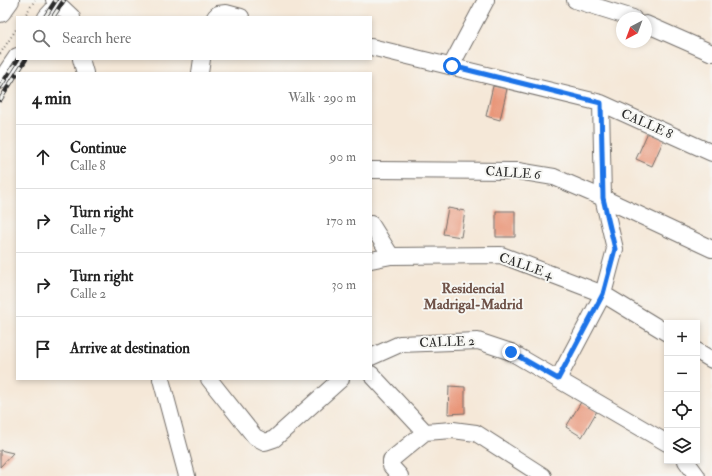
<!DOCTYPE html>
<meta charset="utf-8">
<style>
body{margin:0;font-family:"IM FELL Double Pica",serif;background:#f2f2f2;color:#222}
.controls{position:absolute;right:12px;bottom:12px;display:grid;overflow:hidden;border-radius:0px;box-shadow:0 2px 6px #0003}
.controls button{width:36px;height:36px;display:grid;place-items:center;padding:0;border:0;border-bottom:1px solid #e0e0e0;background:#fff;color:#222;font:20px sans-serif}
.compass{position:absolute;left:616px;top:12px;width:36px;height:36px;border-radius:50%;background:#fff;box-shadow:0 2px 6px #0003;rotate:221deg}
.stop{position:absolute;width:12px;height:12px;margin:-9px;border:3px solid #1a73e8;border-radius:50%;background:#fff}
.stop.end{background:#1a73e8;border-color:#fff;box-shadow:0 1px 4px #0008}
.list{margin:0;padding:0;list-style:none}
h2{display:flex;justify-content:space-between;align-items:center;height:52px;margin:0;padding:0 16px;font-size:17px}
h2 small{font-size:13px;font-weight:400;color:#767676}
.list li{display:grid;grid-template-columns:26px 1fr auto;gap:12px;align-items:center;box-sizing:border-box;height:64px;padding:0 16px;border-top:1px solid #e0e0e0}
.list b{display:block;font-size:15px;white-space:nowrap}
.list p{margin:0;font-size:13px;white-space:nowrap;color:#767676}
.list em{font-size:13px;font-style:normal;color:#767676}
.icon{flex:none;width:22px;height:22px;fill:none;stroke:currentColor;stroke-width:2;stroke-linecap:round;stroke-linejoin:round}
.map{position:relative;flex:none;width:712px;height:476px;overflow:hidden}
.search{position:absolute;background:#fff;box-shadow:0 2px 6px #0003;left:16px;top:16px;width:356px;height:44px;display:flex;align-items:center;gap:10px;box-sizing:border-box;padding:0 14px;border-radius:0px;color:#767676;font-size:15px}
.panel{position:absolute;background:#fff;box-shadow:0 2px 6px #0003;left:16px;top:72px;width:356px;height:308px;border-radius:0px}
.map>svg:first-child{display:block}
.building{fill:#e9977a}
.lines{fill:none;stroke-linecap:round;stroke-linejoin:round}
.minor-casing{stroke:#726d68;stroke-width:18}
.highway-casing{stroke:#726d68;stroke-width:24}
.path{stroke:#726d68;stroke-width:2;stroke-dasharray:1 3;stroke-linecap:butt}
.minor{stroke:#fff;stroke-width:16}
.highway{stroke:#fff;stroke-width:22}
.rail-casing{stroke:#2b2b2b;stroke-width:4.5}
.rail{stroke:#f6f6f2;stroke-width:3;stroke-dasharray:9;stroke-linecap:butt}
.route{stroke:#1a73e8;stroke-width:5}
.labels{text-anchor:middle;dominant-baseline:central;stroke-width:4;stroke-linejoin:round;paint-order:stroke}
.street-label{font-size:13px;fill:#2b2b2b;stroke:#f6f6f2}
.neighbourhood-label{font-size:14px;font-weight:bold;fill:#6e5147;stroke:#f6f6f2}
</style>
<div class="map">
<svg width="712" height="476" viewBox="0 0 712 476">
<rect width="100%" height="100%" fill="#f6f6f2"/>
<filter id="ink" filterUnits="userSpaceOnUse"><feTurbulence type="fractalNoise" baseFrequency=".025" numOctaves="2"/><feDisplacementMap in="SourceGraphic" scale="8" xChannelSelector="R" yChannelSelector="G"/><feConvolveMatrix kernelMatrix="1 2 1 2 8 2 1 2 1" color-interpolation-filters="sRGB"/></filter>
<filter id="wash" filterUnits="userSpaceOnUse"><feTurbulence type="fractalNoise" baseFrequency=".012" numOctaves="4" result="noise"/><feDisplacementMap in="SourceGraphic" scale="16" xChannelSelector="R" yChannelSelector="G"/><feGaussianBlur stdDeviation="0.9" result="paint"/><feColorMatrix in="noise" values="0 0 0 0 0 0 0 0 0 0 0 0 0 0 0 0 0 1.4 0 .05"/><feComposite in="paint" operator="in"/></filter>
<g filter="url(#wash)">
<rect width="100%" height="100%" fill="#f5e8d8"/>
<g id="blocks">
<path class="building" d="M493,86L507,89L500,120L486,116Z
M648,132L664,139L652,166L636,159Z
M448,208L465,211L461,237L443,234Z
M496,211H515V237H496Z
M449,386L465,387V413L448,414Z
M581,402L597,411L582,437L566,427Z
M0,450L13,453L0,467Z"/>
</g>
</g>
<g filter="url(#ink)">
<use href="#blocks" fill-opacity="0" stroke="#726d68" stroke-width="1"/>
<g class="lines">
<defs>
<path id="minor" d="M54,0L72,17
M575,0L633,18
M46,17L58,4
M215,17L218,14L226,13L241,17
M646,24L712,53
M371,47L601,103L712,153
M81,59L85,73
M451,66L486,0
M200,73L202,59
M0,81L17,56
M371,170L518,171L554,177L603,198L712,249
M371,224L391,256
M371,260L391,256L501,255L603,294L667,333
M697,351L712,360
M371,357L400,344L478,341L511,352L667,443
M371,374L425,432
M161,379L187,476
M209,379L255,437L265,442L274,439L341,379
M558,379L603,294L615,249L603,198L601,103
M686,461L697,476
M400,476L391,466V460L425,432L453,430L476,433L543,476"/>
<path id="highway" d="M0,11L8,0"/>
</defs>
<use href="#minor" class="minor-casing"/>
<use href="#highway" class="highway-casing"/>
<path class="path" d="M24,17L35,0
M0,54L17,28"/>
<use href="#minor" class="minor"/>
<use href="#highway" class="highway"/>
<defs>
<path id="rail" d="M45,17L56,0
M53,17L64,0
M17,73L26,59
M0,87L18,59
M0,100L17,73"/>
</defs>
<use href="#rail" class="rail-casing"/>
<use href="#rail" class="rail"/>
</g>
</g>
<g class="lines" filter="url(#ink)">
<path class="route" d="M452,66L601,103L603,198L615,249L603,294L558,379L511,352"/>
</g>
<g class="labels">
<g class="street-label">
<text transform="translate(647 124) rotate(24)">CALLE 8</text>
<text transform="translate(513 173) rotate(4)">CALLE 6</text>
<text transform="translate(526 266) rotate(19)">CALLE 4</text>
<text transform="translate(447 342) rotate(-2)">CALLE 2</text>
</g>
<g class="neighbourhood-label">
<text x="473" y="288">Residencial<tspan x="473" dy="16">Madrigal-Madrid</tspan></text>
</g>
</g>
</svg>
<div class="controls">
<button>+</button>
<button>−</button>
<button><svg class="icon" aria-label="locate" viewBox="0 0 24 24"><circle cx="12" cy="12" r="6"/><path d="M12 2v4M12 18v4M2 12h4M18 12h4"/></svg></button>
<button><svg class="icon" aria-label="layers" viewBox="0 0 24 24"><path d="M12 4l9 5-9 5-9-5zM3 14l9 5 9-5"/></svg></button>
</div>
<svg class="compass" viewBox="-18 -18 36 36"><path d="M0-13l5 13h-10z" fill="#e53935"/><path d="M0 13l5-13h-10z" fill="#767676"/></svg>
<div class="stop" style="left:452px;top:66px"></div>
<div class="stop end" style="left:511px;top:352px"></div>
<div class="search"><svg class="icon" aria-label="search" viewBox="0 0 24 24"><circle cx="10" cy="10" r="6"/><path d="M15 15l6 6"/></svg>Search here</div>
<section class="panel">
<h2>4 min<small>Walk · 290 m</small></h2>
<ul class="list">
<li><svg class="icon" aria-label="ahead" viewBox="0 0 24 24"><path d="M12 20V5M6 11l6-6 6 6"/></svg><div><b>Continue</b><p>Calle 8</p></div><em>90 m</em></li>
<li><svg class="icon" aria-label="right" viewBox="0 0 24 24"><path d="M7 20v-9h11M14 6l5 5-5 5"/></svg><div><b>Turn right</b><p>Calle 7</p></div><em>170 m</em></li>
<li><svg class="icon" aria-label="right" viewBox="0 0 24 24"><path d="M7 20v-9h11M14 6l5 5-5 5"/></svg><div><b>Turn right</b><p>Calle 2</p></div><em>30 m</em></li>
<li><svg class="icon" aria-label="arrive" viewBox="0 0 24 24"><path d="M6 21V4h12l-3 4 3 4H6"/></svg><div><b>Arrive at destination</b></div></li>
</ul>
</section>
</div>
